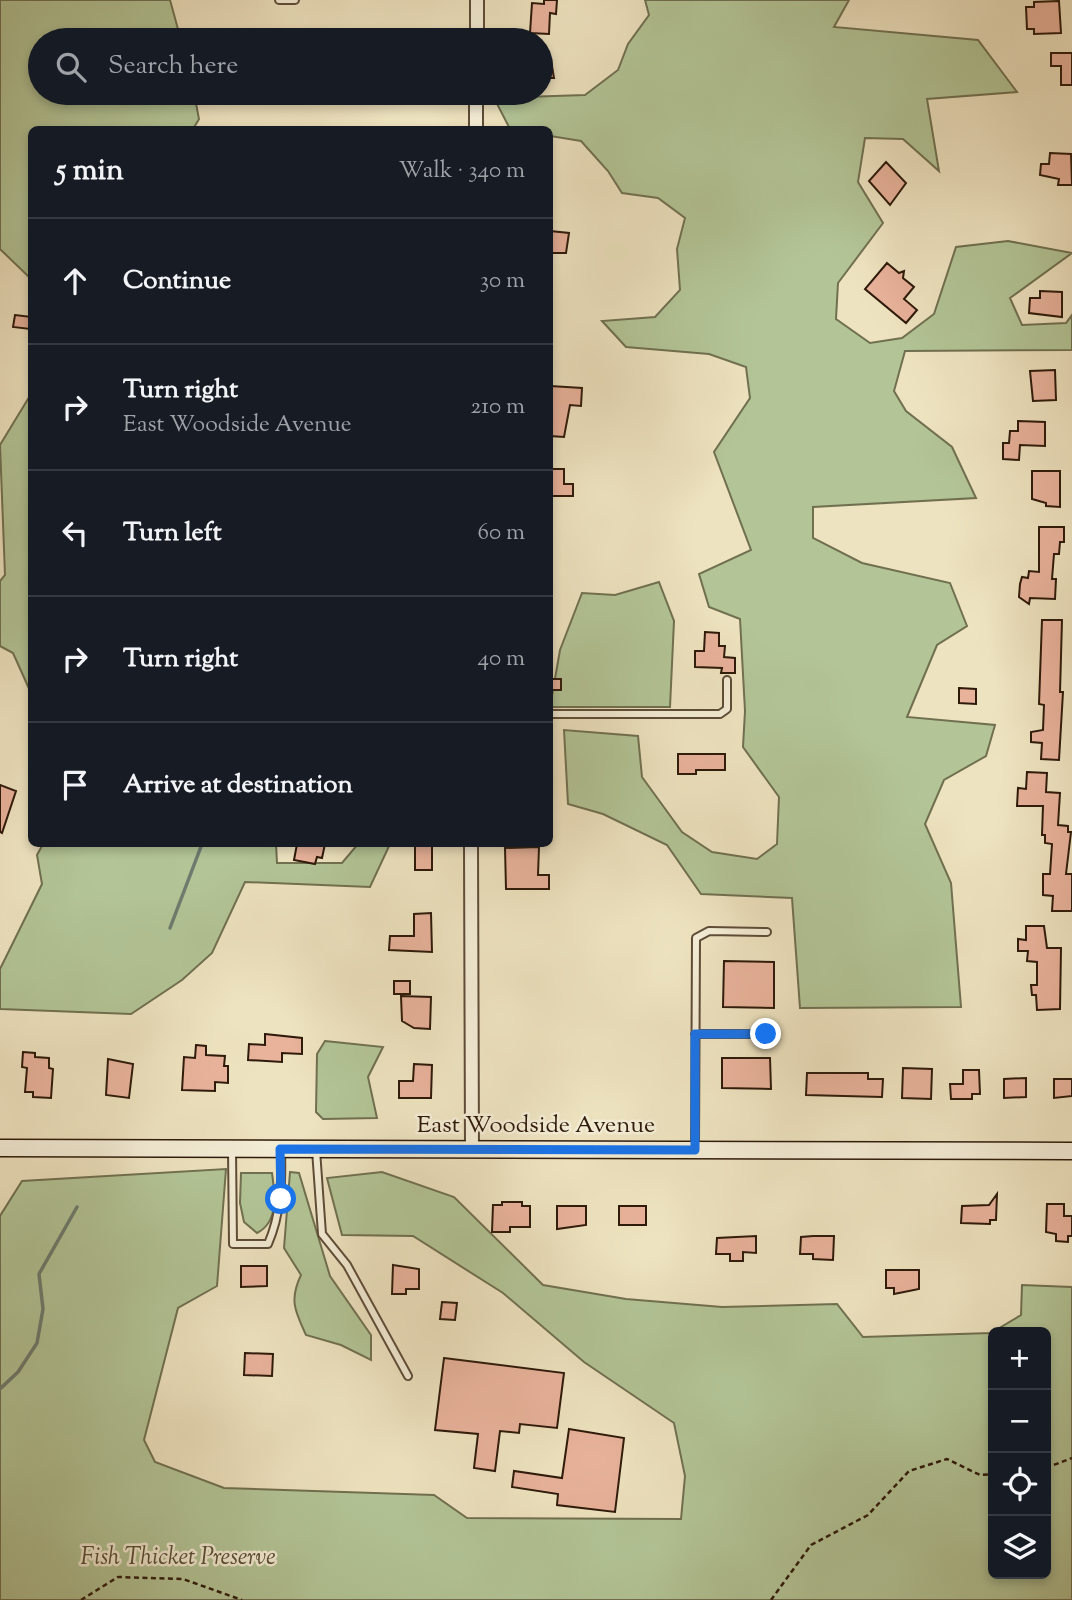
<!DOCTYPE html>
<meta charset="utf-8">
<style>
body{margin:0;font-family:"Sorts Mill Goudy",serif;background:#242831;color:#f1f3f6}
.controls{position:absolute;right:21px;bottom:21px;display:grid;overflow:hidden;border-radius:10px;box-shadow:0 4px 10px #0003}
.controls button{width:63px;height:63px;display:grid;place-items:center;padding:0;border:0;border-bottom:2px solid #363941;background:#171b24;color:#f1f3f6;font:35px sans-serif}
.stop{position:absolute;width:21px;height:21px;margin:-16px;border:5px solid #1a73e8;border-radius:50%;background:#fff}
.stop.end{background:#1a73e8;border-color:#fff;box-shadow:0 2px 7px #0008}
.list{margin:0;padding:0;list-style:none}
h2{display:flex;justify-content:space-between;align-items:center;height:91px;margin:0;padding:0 28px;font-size:30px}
h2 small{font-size:23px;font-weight:400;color:#9ea1a6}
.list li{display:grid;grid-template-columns:46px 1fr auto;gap:21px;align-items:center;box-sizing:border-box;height:126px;padding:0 28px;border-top:2px solid #363941}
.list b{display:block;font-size:26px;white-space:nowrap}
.list p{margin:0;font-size:23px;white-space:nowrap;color:#9ea1a6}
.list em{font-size:23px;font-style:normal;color:#9ea1a6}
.icon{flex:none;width:38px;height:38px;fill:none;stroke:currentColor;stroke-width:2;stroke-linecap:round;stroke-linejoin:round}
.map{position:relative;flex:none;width:1072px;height:1600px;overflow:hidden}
.search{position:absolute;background:#171b24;box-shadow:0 4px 10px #0003;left:28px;top:28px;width:525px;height:77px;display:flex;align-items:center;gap:18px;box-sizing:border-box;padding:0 24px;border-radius:38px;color:#9ea1a6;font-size:26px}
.panel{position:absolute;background:#171b24;box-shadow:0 4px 10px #0003;left:28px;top:126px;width:525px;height:721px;border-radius:10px}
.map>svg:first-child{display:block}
.green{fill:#b3c597;stroke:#707050;stroke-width:2;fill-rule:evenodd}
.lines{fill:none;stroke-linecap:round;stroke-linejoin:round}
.stream{stroke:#6e7c6f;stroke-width:3.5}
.building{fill:#e8b29b;stroke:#2e1a0a;stroke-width:2}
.service-casing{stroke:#5e4c38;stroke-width:10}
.minor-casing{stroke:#5e4c38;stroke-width:16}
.secondary-casing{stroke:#2e1a0a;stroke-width:19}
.path{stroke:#2e1a0a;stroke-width:2.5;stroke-dasharray:5 3.5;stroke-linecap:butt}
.service{stroke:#f4edd6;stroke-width:6}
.minor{stroke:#f4edd6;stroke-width:12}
.secondary{stroke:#f4edd6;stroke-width:16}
.route{stroke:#1a73e8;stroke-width:9}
.labels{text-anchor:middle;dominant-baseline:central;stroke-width:5;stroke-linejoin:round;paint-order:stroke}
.street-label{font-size:24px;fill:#2e1a0a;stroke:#f4edd6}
.park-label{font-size:24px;font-style:italic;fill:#564d34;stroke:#f4edd6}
</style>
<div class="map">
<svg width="1072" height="1600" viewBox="0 0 1072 1600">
<rect width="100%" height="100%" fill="#eee3c0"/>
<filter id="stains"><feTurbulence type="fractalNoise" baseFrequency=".00286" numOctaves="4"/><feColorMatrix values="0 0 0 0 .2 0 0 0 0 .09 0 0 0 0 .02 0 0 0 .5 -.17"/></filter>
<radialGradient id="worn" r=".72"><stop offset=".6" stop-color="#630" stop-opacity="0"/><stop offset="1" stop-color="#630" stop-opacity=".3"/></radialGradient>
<path class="green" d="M0,0H170L181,40H40V93H194L199,119L193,129L32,130L31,279L0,249Z
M645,0H849L834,27L978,40L1017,92L927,99L939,171L903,139L865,138L858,182L883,223L838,283L836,319L870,343L902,338L934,314L956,247L1008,241L1072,253L1010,298L1022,325L1066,323L1072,315V350L905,351L894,391L906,411L952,447L976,498L813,507V538L862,563L950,583L967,626L937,645L907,717L995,725L986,756L944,780L925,824L951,883L961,1007L800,1008L792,898L701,894L667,845L603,814L568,804L564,730L638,736L642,777L682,832L712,852L757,859L777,844L779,797L743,747L745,711L740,619L709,607L699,574L751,550L714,452L750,398L746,367L709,354L626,347L602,321L655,317L680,290L677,249L685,218L658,198L622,193L608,171L581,141L550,136V130L510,129L494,98L585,95L618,70L628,44L649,15Z
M31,394V693L13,653L0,646V581L5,575L0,445Z
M659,582L674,621L670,707H550L560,650L582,593L615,595Z
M43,844H276L277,863H342L358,844H390L370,887L245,882L212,953L182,980L131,1014L0,1009V969L42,884L37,855Z
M325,1041L383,1047L368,1077L377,1118L323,1119L316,1112L317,1054Z
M226,1169L217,1286L178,1308L144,1440L155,1462L224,1488L434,1495L467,1518L681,1519L685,1476L674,1423L584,1362L503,1293L413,1236L342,1235L327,1178L382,1172L454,1197L543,1285L626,1299L722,1307L837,1304L863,1337L991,1333L1021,1315L1022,1285L1072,1287V1600H0V1216L22,1181ZM993,1332H1046V1574H993Z
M290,1172L299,1173L330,1276L371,1335V1360L341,1345L306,1335C295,1311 289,1300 301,1275L284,1248Z
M241,1173H272C275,1194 279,1222 257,1233L244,1222L240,1203Z"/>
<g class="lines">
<path class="stream" d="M170,928L202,844
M0,1389L18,1372L37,1343L43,1309L39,1274L77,1207"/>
</g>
<path class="building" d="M544,0H557L556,14L550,13L549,34L530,33L532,3L544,4Z
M1059,1L1061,33L1034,34V29H1027L1026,7H1034V2Z
M1051,53H1072V85H1061V66H1051Z
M541,60H551L554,78H541Z
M1050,153L1071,154L1072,185H1058L1059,179L1040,175L1041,164H1049Z
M886,162L906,183L890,205L869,181Z
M550,231L569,233L566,253H550Z
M887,263L899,273L904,271L903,278L914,287L904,299L917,310L906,323L865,289Z
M1040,291L1062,292V317L1029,313L1030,298H1040Z
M15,315L32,317L30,329L13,327Z
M1055,370L1056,400L1033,401L1030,371Z
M550,386L582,388L581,406L570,405L564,437L550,436Z
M1018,421L1045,422V446L1020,445L1019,460L1003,459V443H1009L1010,431H1018Z
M550,469H564V484H573V496H550Z
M1032,471H1060V507L1046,506V503L1032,499Z
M1039,527H1064V542H1060L1059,554H1054L1052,579H1056L1055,599L1030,598L1029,604L1019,597L1020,584L1022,577L1028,578L1029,571L1039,572Z
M1042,620H1062L1060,692H1063L1059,760L1041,759L1042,743L1031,742V732L1043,730L1044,705L1039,704Z
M705,632L719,633V646H725L724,657L735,658V673H721L722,668L695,667V651H704Z
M550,679H561V690H550Z
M959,688L976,689V704L959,703Z
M678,754H725V770H696V774H678Z
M1027,772L1047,773L1046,792L1060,793L1058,825L1068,826V832H1071L1066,874H1072V911H1052L1053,896L1043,895V874H1050L1052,844L1045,843V835H1042L1043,806H1017L1018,788L1026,789Z
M0,785L16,791L2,833L0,832Z
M297,844H325L322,858L317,857L315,864L294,860Z
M415,844H432V870H415Z
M539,847L538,875H549V889H506L505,848Z
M431,913L432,952L389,950L390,936H414V914Z
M1026,926H1044L1047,948H1061L1060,1009L1037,1010L1036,995H1032L1031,985H1037V962L1027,961L1028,951H1018V939L1026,940Z
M724,961L774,962V1008L723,1007Z
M394,981H410V994H394Z
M401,996L431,997L430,1029L414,1028L402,1021Z
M265,1034L302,1038V1054L282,1053V1062L248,1060L249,1044L265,1045Z
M196,1045L206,1046V1055L225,1056L224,1066H228V1083L215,1082V1091L182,1090L184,1057L195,1058Z
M23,1052L35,1053V1057L49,1058V1068L53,1069L51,1098L33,1097V1092H25L27,1068L22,1067Z
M722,1058H770L771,1089L722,1088Z
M108,1059L133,1064L129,1098L106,1095Z
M414,1064L432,1065L431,1098H399V1081H413Z
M903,1068L932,1069L931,1099L902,1098Z
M963,1070H979L980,1094H972V1099H951L950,1084H963Z
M807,1073H868V1079H883L882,1097L806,1095Z
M1026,1078V1097L1004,1098V1079Z
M1054,1079H1072V1096L1054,1098Z
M997,1194L996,1220H990V1224L961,1223L962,1206L989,1205Z
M502,1202H522V1206H530V1227H510V1232H492L493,1205H502Z
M1047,1204H1064V1216H1072V1236H1068V1242L1056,1241V1234L1046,1232Z
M557,1206H586V1225L557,1229Z
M619,1206H646V1225H619Z
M756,1236V1253L743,1252V1261H730V1254H716L717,1238Z
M813,1236H834L833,1260L813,1259V1254H800L801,1237Z
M393,1265L419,1269V1289H406V1294H392Z
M241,1266H267V1286L241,1287Z
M886,1270H919V1289L894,1294V1288H886Z
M442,1302L457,1303L455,1320L440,1319Z
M245,1353L273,1354L272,1376L244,1375Z
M444,1358L564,1373L557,1428L520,1424L519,1433L500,1431L495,1471L474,1468L478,1434L435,1430Z
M569,1429L624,1438L615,1512L557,1505L558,1494L512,1487L514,1471L562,1478Z"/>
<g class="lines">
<defs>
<path id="service" d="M279,0H295
M550,714H720L727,709V680
M695,1034H766
M695,1148L696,938L709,931L767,932
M232,1150L233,1244H268C281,1214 282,1184 281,1151
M316,1150L322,1234L347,1265L408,1376"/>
<path id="minor" d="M477,40V0
M476,130V93
M471,844L472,1149"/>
<path id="secondary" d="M0,1148L1072,1151"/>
</defs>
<use href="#service" class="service-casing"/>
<use href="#minor" class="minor-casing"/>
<use href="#secondary" class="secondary-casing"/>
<path class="path" d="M1046,1468L1072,1458
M81,1600L118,1577L183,1579L242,1600
M771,1600L811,1545L868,1515L909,1471L947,1459L980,1475L993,1474"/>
<use href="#service" class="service"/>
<use href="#minor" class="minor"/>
<use href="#secondary" class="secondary"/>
</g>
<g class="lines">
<path class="route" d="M281,1199L280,1149L695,1150V1034H766"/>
</g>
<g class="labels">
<g class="street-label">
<text x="536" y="1126">East Woodside Avenue</text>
</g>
<g class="park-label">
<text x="178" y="1558">Fish Thicket Preserve</text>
</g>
</g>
<rect width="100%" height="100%" filter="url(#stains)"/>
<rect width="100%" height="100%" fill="url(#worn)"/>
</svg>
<div class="controls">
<button>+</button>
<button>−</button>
<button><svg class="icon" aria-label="locate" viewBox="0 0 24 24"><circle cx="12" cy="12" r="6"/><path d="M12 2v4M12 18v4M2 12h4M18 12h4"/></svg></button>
<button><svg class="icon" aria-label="layers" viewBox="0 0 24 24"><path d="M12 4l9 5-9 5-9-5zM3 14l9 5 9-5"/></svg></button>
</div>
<div class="stop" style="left:281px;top:1199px"></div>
<div class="stop end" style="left:766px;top:1034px"></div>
<div class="search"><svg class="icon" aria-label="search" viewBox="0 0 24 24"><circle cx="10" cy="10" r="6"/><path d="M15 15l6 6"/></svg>Search here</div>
<section class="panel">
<h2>5 min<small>Walk · 340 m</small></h2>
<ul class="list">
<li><svg class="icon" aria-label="ahead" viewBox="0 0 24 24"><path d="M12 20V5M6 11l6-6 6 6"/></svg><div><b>Continue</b></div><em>30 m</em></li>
<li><svg class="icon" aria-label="right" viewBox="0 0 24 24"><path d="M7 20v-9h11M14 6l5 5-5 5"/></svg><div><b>Turn right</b><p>East Woodside Avenue</p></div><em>210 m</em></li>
<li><svg class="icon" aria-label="left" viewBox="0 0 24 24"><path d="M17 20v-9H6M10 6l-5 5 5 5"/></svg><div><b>Turn left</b></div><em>60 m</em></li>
<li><svg class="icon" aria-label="right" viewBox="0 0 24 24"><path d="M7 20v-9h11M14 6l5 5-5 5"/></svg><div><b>Turn right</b></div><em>40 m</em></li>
<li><svg class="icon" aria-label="arrive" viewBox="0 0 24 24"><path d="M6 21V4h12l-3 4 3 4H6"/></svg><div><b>Arrive at destination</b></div></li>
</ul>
</section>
</div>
